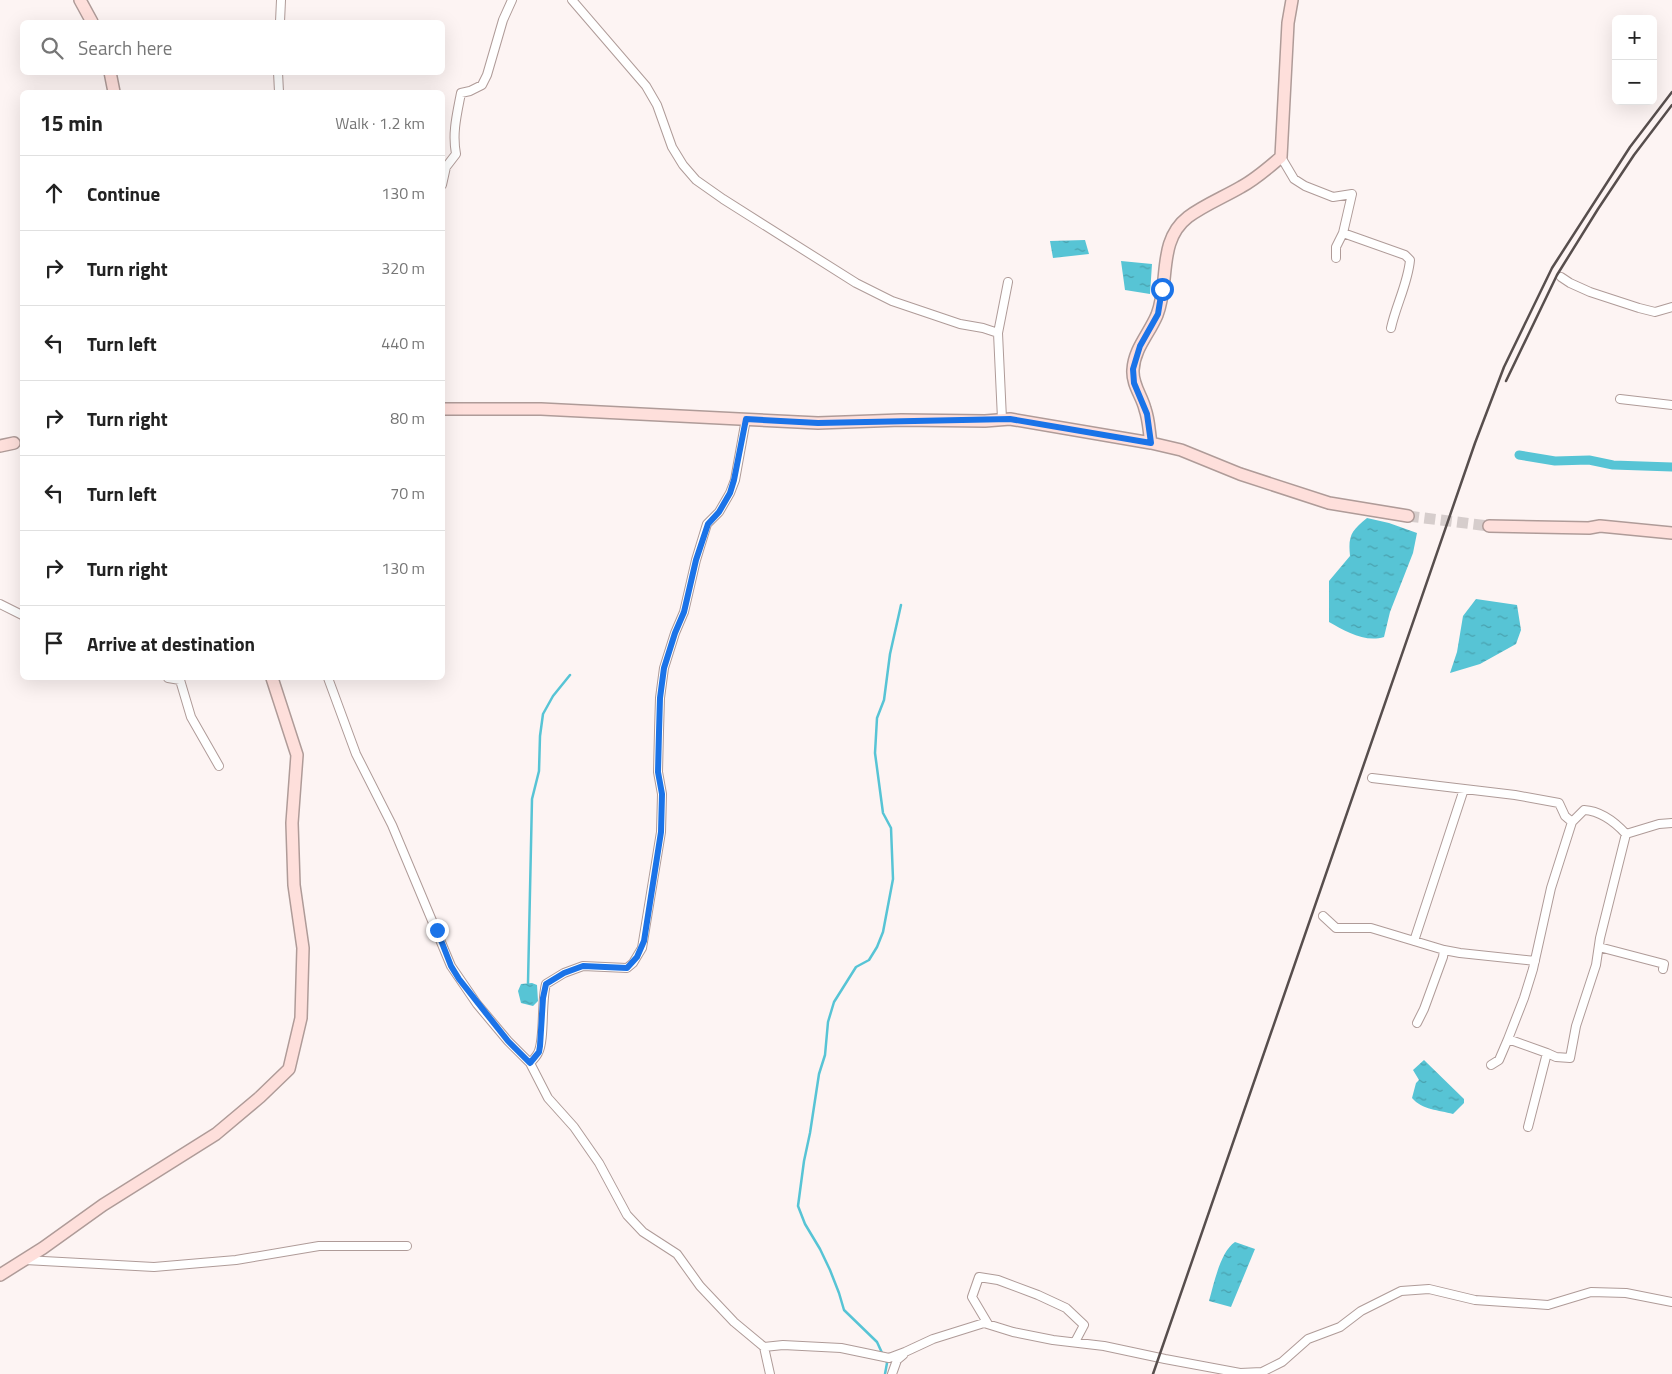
<!DOCTYPE html>
<meta charset="utf-8">
<style>
body{margin:0;font-family:"Titillium Web",sans-serif;background:#f2f2f2;color:#222}
.controls{position:absolute;right:15px;top:15px;display:grid;overflow:hidden;border-radius:8px;box-shadow:0 5px 20px #0002}
.controls button{width:45px;height:45px;display:grid;place-items:center;padding:0;border:0;border-bottom:1px solid #e0e0e0;background:#fff;color:#222;font:25px sans-serif}
.stop{position:absolute;width:15px;height:15px;margin:-11px;border:4px solid #1a73e8;border-radius:50%;background:#fff}
.stop.end{background:#1a73e8;border-color:#fff;box-shadow:0 1px 5px #0008}
.list{margin:0;padding:0;list-style:none}
h2{display:flex;justify-content:space-between;align-items:center;height:65px;margin:0;padding:0 20px;font-size:21px}
h2 small{font-size:16px;font-weight:400;color:#767676}
.list li{display:grid;grid-template-columns:32px 1fr auto;gap:15px;align-items:center;box-sizing:border-box;height:75px;padding:0 20px;border-top:1px solid #e0e0e0}
.list b{display:block;font-size:19px;white-space:nowrap}
.list em{font-size:16px;font-style:normal;color:#767676}
.icon{flex:none;width:28px;height:28px;fill:none;stroke:currentColor;stroke-width:2;stroke-linecap:round;stroke-linejoin:round}
.map{position:relative;flex:none;width:1672px;height:1374px;overflow:hidden}
.search{position:absolute;background:#fff;box-shadow:0 5px 20px #0002;left:20px;top:20px;width:425px;height:55px;display:flex;align-items:center;gap:12px;box-sizing:border-box;padding:0 18px;border-radius:8px;color:#767676;font-size:19px}
.panel{position:absolute;background:#fff;box-shadow:0 5px 20px #0002;left:20px;top:90px;width:425px;height:590px;border-radius:8px}
.map>svg:first-child{display:block}
.water{fill:url(#water-ripples)}
.lines{fill:none;stroke-linecap:round;stroke-linejoin:round}
.stream{stroke:#57c4d5;stroke-width:2.5}
.canal{stroke:#57c4d5;stroke-width:9}
.secondary-tunnel{stroke:#d6cdcc;stroke-width:11;stroke-dasharray:11 5.5;stroke-linecap:butt}
.street-casing{stroke:#af9b98;stroke-width:10}
.secondary-casing{stroke:#af9b98;stroke-width:14}
.street{stroke:#fff;stroke-width:8}
.secondary{stroke:#fedfdb;stroke-width:11}
.rail{stroke:#574e4d;stroke-width:2.5}
.route{stroke:#1a73e8;stroke-width:6}
</style>
<div class="map">
<svg width="1672" height="1374" viewBox="0 0 1672 1374">
<defs>
<pattern id="water-ripples" width="26" height="14" patternUnits="userSpaceOnUse" patternTransform="scale(1.25)"><rect width="26" height="14" fill="#57c4d5"/><path d="M2 4q2-2 4 0t4 0M15 11q2-2 4 0t4 0" fill="none" stroke="#49a0ad"/></pattern>
</defs>
<rect width="100%" height="100%" fill="#fdf4f3"/>
<path class="water" d="M1085,240L1089,254L1053,258L1050,241Z
M1121,261L1152,264L1150,294L1125,290Z
M1367,518L1389,523L1417,533L1413,553L1390,612L1384,637C1365,643 1345,631 1329,622V581L1350,556C1348,536 1351,531 1367,518Z
M1476,599L1517,605L1521,630L1516,644L1480,664L1450,673L1457,652L1463,616Z
M532,983L537,985L538,1001L533,1006L521,1003L518,991L521,984Z
M1424,1060L1464,1099V1103L1453,1114C1439,1110 1422,1110 1412,1098L1416,1083L1419,1080L1413,1070Z
M1235,1242L1255,1249L1231,1307L1209,1301C1214,1284 1220,1252 1235,1242Z"/>
<g class="lines">
<path class="stream" d="M528,983L532,799L539,771L540,736L543,714L553,696L570,675
M883,1355L877,1342L844,1310L839,1293L830,1270L820,1249L805,1224L798,1206L804,1161L810,1133L819,1074L825,1055L828,1022L834,1002L856,967L869,960L877,947L883,932L893,879L891,828L883,813L875,753L877,718L884,700L890,654L901,605
M885,1374L887,1363L886,1360"/>
<path class="canal" d="M1519,455L1555,461L1589,460L1613,465L1672,467"/>
<path class="secondary-tunnel" d="M1408,516L1489,526"/>
<defs>
<path id="street" d="M572,0L646,86L657,105L672,147L683,165L696,180L723,199L856,283L892,301L960,324L983,328L998,333
M280,22L281,0
M278,72L279,92
M1281,157L1294,179L1305,186L1333,197L1352,194L1343,233L1336,247V258
M442,185L446,167L456,154C452,133 457,114 461,93L470,91L482,85L487,75L503,20L512,0
M1343,233L1405,255L1410,260C1408,283 1396,305 1391,328
M1561,277L1570,283L1590,292L1639,308L1655,312L1672,307
M1620,399L1672,405
M1002,419L998,333L1008,282
M0,604L22,615
M168,678L180,680L191,717L219,766
M328,678L356,754L392,825L451,966L477,1004L508,1041L530,1063L548,1098L574,1127L599,1163L627,1215L643,1232L677,1254L700,1286L734,1322L764,1347L783,1345L841,1348L889,1358L905,1352L933,1339L984,1323L1013,1332L1053,1340L1104,1346L1165,1359L1240,1373L1262,1372L1282,1362L1308,1339L1340,1327L1361,1311L1401,1291L1429,1289L1475,1300L1548,1305L1591,1292L1626,1293L1672,1302
M1372,778L1515,795L1559,803L1565,816L1572,822L1584,810C1601,811 1615,822 1626,834L1659,824L1672,823
M1323,916L1336,928H1371L1444,950L1460,953L1535,961
M1414,941L1464,789
M1599,947L1664,964L1663,969
M1417,1023L1424,1009L1443,957L1444,950
M1547,1053L1556,1057L1570,1058L1576,1026L1596,965L1600,938L1626,834
M530,1063C533,1060 536,1057 538,1053C545,1040 541,1002 546,984L564,973L583,966L627,968L633,963L642,948L661,832L662,794L658,772L659,731L660,698L664,668L675,633L684,612L696,560L707,524L719,512L730,493L735,480L746,419
M1491,1065L1499,1060L1508,1039
M1528,1127L1547,1053L1508,1039L1524,998L1533,969L1551,888L1572,822
M25,1260L154,1267L236,1260L319,1246H407
M988,1324L972,1297L979,1277L998,1280L1038,1295L1066,1308L1084,1325L1075,1342
M764,1347L770,1374
M892,1374L897,1360L903,1355"/>
<path id="secondary" d="M80,0L92,22
M110,72L114,92
M442,409H541L818,423L901,420L985,421L1010,419L1151,443L1181,450L1240,474L1329,503L1408,516
M1151,443C1149,432 1149,420 1145,409C1142,396 1132,385 1133,370C1134,349 1149,334 1157,315C1170,282 1157,241 1188,217C1204,205 1224,197 1241,187C1256,179 1268,168 1281,157L1288,23L1292,0
M0,446L14,443
M1489,526L1589,528L1600,526L1672,533
M0,1275L43,1248L103,1205L216,1134L260,1097L289,1069L301,1018L303,948L294,885L292,823L297,755L272,678"/>
</defs>
<use href="#street" class="street-casing"/>
<use href="#secondary" class="secondary-casing"/>
<use href="#street" class="street"/>
<use href="#secondary" class="secondary"/>
<path class="rail" d="M1506,381L1557,275L1598,209L1634,155L1672,105
M1153,1374L1475,443L1504,367L1552,268L1630,147L1672,92"/>
</g>
<g class="lines">
<path class="route" d="M437,930L451,966L459,979L508,1041L530,1063L539,1052L540,1046L543,998L546,984L564,973L583,966L627,968L637,957L644,941L661,832L662,794L658,772L659,732L660,698L664,668L675,633L684,612L696,560L708,524L719,512L730,493L734,480L746,419L818,423L1010,419L1151,443L1147,414L1134,383L1133,369L1140,346L1158,314L1162,289"/>
</g>
</svg>
<div class="controls">
<button>+</button>
<button>−</button>
</div>
<div class="stop" style="left:1162px;top:289px"></div>
<div class="stop end" style="left:437px;top:930px"></div>
<div class="search"><svg class="icon" aria-label="search" viewBox="0 0 24 24"><circle cx="10" cy="10" r="6"/><path d="M15 15l6 6"/></svg>Search here</div>
<section class="panel">
<h2>15 min<small>Walk · 1.2 km</small></h2>
<ul class="list">
<li><svg class="icon" aria-label="ahead" viewBox="0 0 24 24"><path d="M12 20V5M6 11l6-6 6 6"/></svg><div><b>Continue</b></div><em>130 m</em></li>
<li><svg class="icon" aria-label="right" viewBox="0 0 24 24"><path d="M7 20v-9h11M14 6l5 5-5 5"/></svg><div><b>Turn right</b></div><em>320 m</em></li>
<li><svg class="icon" aria-label="left" viewBox="0 0 24 24"><path d="M17 20v-9H6M10 6l-5 5 5 5"/></svg><div><b>Turn left</b></div><em>440 m</em></li>
<li><svg class="icon" aria-label="right" viewBox="0 0 24 24"><path d="M7 20v-9h11M14 6l5 5-5 5"/></svg><div><b>Turn right</b></div><em>80 m</em></li>
<li><svg class="icon" aria-label="left" viewBox="0 0 24 24"><path d="M17 20v-9H6M10 6l-5 5 5 5"/></svg><div><b>Turn left</b></div><em>70 m</em></li>
<li><svg class="icon" aria-label="right" viewBox="0 0 24 24"><path d="M7 20v-9h11M14 6l5 5-5 5"/></svg><div><b>Turn right</b></div><em>130 m</em></li>
<li><svg class="icon" aria-label="arrive" viewBox="0 0 24 24"><path d="M6 21V4h12l-3 4 3 4H6"/></svg><div><b>Arrive at destination</b></div></li>
</ul>
</section>
</div>
